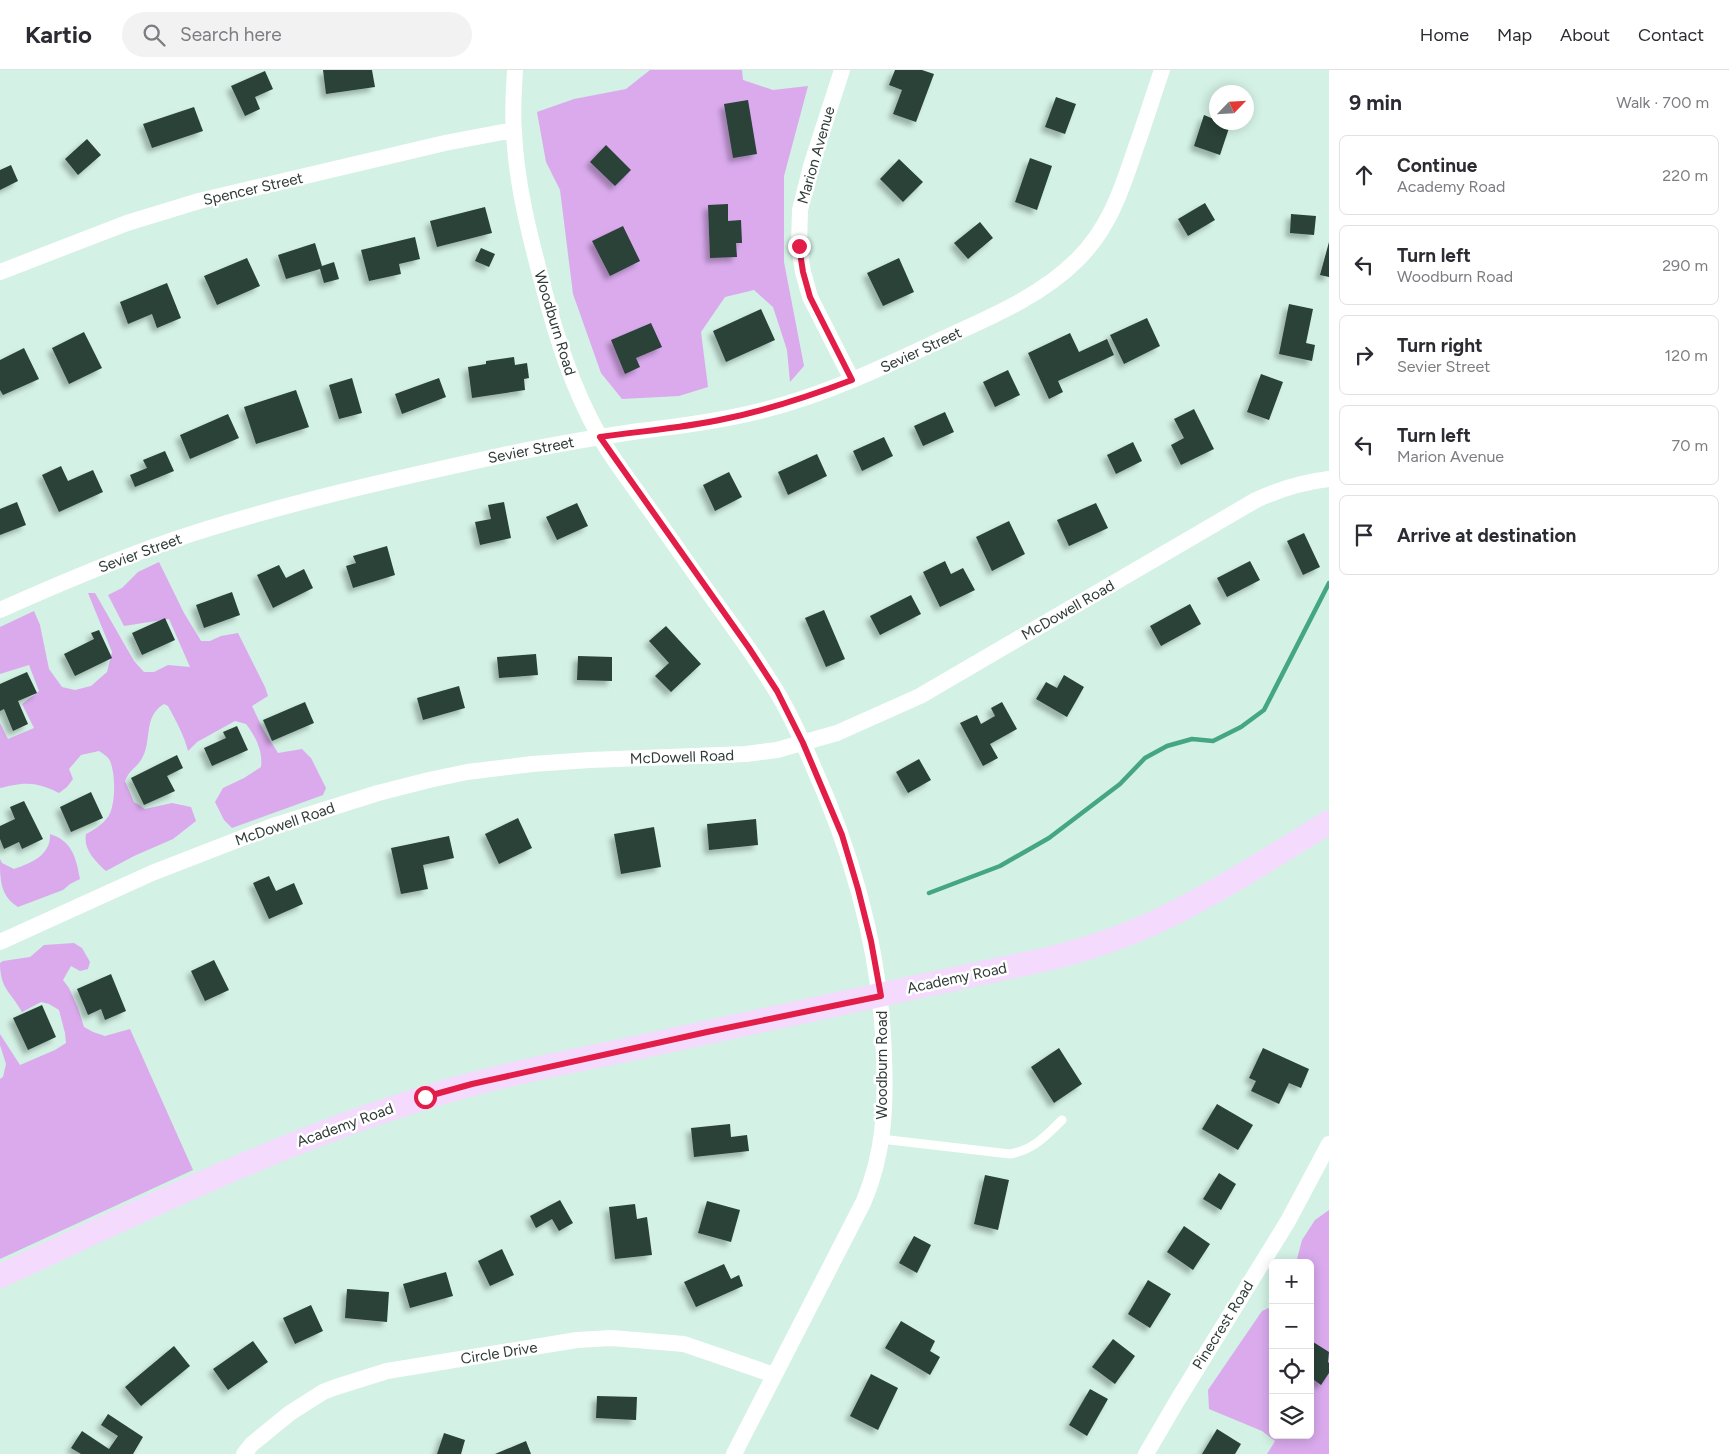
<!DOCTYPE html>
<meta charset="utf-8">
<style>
body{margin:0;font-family:Figtree,sans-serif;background:#f2f2f3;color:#2b2b33}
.controls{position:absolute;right:15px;bottom:15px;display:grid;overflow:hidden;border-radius:8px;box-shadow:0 2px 12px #0003}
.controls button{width:45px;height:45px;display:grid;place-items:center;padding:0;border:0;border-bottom:1px solid #e1e1e2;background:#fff;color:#2b2b33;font:25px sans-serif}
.compass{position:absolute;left:1209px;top:15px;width:45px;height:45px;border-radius:50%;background:#fff;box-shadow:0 2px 12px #0003;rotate:65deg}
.stop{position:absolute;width:15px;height:15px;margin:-11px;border:4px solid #e11d48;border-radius:50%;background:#fff}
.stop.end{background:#e11d48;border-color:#fff;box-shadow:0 1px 5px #0008}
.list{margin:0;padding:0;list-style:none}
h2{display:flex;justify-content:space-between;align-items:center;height:65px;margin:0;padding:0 20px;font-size:21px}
h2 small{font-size:16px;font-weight:400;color:#7c7c81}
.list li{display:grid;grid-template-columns:32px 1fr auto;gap:15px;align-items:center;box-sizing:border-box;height:80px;margin:0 10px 10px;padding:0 10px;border:1px solid #e1e1e2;border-radius:8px}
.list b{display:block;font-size:19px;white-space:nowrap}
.list p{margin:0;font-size:16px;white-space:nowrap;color:#7c7c81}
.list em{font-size:16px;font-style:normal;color:#7c7c81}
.icon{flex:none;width:28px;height:28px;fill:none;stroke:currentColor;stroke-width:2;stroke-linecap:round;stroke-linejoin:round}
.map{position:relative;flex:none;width:1329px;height:1384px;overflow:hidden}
header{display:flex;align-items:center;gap:30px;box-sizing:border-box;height:70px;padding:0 25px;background:#fff;border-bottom:1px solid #e1e1e2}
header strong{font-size:24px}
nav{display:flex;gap:28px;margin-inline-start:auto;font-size:18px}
.search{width:350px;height:45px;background:#f2f2f3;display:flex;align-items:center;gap:12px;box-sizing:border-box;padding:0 18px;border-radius:28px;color:#7c7c81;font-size:19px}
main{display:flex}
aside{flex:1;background:#fff}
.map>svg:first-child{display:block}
.green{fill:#daaaed}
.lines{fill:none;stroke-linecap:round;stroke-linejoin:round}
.stream{stroke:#45a684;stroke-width:4.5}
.building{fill:#294237;filter:url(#shadow)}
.service{stroke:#fff;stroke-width:9}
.minor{stroke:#fff;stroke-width:16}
.secondary{stroke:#f4dbfd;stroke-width:24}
.route{stroke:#e11d48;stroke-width:6}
.labels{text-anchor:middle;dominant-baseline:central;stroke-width:5;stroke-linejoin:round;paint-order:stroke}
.street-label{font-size:15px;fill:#2f3b36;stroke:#fff}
</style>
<header>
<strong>Kartio</strong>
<div class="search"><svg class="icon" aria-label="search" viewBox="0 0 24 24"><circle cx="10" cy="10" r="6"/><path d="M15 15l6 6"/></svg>Search here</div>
<nav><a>Home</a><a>Map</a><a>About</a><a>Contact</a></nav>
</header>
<main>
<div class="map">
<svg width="1329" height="1384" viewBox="0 0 1329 1384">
<defs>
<filter id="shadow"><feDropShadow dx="-4.5" dy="4.5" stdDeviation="2.5" flood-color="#0004"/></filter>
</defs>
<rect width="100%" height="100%" fill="#d3f1e4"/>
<path class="green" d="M650,0H742L743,10L773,20L808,16L784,106V192L804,296L790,312L787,280L773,237L754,220L725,227L701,262L708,317L679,326L622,329L601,303L573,224L560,120L546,92L537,42L574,29L626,19Z
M159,492L184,543L201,571H210L221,566L238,563L265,617L268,626L252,636L263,659L278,683L302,679L311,688L326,718L323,725L232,758L224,750L215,732L223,718L244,708L261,697C263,681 256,667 246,654L235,651L197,672L188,681C184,665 176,651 168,636L164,634C142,647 153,672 141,690C135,699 130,699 125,711L134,732L145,739L172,733L191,737L196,751L173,769L134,786L106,801C95,791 83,779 86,764C94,760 102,755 108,747C116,736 116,701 109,689C107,686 102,683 99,681L81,685L69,699L73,709L67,717L59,723C36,711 24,712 0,718V653L8,669L34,658L22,634L39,621L29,595L0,604V557L34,541L40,555L49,599L62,617L75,620L91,616L107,602L112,582L88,523H95L134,591L144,602H154L168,595L190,597L169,549L124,556L108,525L122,518L138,502Z
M50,764C72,771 76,787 80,809L70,814L63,820L18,837C0,826 0,809 0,789L2,793L14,799C32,793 51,785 50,764Z
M74,873L82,878L90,892L88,899L80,901L71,896L63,910L69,918L78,938L84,957L93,962L105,966L130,959L193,1100L0,1189V1009L3,1007L6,994L0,975V964L20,995L55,980L66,973L65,963L59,940L49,934L41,932L22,942C11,922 0,919 0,893L3,891L30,887L44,875Z
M1329,1140V1384H1267L1275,1371L1262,1361L1209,1339L1208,1320L1262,1241L1273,1236V1365H1310V1193H1296L1302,1170L1315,1150Z"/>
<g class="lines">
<path class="stream" d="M929,823L1000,796L1049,768L1120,714L1145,688L1167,676L1192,669L1213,671L1241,657L1264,640L1329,513"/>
</g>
<path class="building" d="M323,0H372L375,17L326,24Z
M895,0H922L934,4L916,52L893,44L902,20L889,15Z
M265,1L273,19L255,27L260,39L245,46L231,16Z
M1056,27L1076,34L1065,64L1045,57Z
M748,30L757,84L733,88L724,34Z
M194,37L203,61L152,78L143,54Z
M1204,45L1216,50V52L1230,55L1220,85L1194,76Z
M87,69L101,85L78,105L65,89Z
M606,75L631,100L615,116L590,92Z
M1030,88L1052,96L1037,140L1015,132Z
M899,89L923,112L903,132L880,109Z
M11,95L18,111L0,120V100Z
M1205,133L1215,150L1188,166L1178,149Z
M728,134V151L741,150L742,173H736L737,187L710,188L708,135Z
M485,137L492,163L437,177L430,151Z
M1291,144L1316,146L1314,165L1290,163Z
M980,152L993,168L968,189L954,173Z
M623,156L640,191L610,206L592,171Z
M415,167L420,189L399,194L401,204L369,211L361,180Z
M1329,172V207L1320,205Z
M315,173L322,196L334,192L339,209L324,213L320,199L286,209L278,185Z
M481,178L495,184L489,197L475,191Z
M247,188L260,216L217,235L204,206Z
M899,188L914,222L883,236L867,203Z
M167,213L181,248L157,258L152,244L128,254L120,232Z
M1289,234L1313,239L1306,273L1315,275L1312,291L1279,284Z
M761,239L775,270L726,292L713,261Z
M1147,248L1160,276L1124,294L1110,265Z
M651,253L662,277L636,288L640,297L625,304L611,270Z
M84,262L102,298L69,314L52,278Z
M1070,263L1079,282L1107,269L1114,285L1058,311L1063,322L1049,329L1028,283Z
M24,278L39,309L3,325L0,320V290Z
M514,287L515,295L527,293L529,308L524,309L525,320L472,328L468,297L486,294V291Z
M1008,300L1020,325L995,337L983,312Z
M1261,304L1283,312L1269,350L1247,342Z
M352,308L362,343L339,349L329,315Z
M439,308L446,327L402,344L395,324Z
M296,320L309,357L256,374L244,337Z
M1194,339L1214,379L1181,395L1171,375L1184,368L1174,349Z
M945,342L954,362L923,376L914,356Z
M228,344L239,368L190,389L180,365Z
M884,367L893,386L862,401L853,381Z
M1133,372L1142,391L1116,404L1107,385Z
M165,381L174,401L135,417L130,405L147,398L143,390Z
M817,384L827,406L788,425L778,402Z
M61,396L68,411L93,400L103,422L59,442L42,405Z
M729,402L742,427L715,441L703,415Z
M17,432L26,455L0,465V439Z
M504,432L511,468L480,475L475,452L491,449L488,435Z
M577,433L588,456L557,470L546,447Z
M1096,433L1108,458L1069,476L1057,450Z
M1009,451L1025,484L992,501L976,467Z
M1304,463L1320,497L1303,505L1287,471Z
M387,476L395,505L353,518L346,496L356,493L353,486Z
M945,491L951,504L963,498L975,520L940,537L923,502Z
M1250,491L1260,510L1227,527L1217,508Z
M279,495L286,508L304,499L313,518L273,538L257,505Z
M232,522L240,545L204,558L196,535Z
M911,525L921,544L880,565L870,546Z
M1190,534L1201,554L1161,576L1150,556Z
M824,540L845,589L826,597L805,548Z
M165,548L175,570L142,585L132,563Z
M666,556L701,594L671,622L655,606L669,593L649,571Z
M99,560L112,588L75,606L64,584L94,569L91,563Z
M536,584L538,605L499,608L497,587Z
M578,586L612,587V611L577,610Z
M27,602L37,623L18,631L28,654L13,661L4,639L0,641V614Z
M1064,605L1084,617L1067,647L1036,629L1046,612L1057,618Z
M459,616L465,638L423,650L417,628Z
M305,632L314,653L272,671L263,650Z
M1002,632L1017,659L990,674L998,688L983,696L960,653L977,645L981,654L995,646L991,638Z
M237,656L248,680L212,696L204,678L226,668L223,662Z
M177,685L183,698L167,706L175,721L144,735L131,708Z
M919,689L931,710L908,723L896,702Z
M91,722L103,748L71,762L60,737Z
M24,731L43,769L22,779L19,772L4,779L0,769V756L15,749L10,737Z
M518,748L532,778L499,794L485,764Z
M756,749L758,775L709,780L707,754Z
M654,757L661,797L621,804L614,764Z
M449,766L454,788L423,795L428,819L401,824L391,778Z
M269,806L276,821L294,813L303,834L269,849L253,813Z
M214,890L229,920L205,931L191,901Z
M111,904L126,941L105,950L101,939L88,945L77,919Z
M42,935L56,967L28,980L13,948Z
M1059,978L1082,1014L1054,1033L1031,997Z
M1263,978L1309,999L1301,1018L1289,1013L1279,1034L1251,1021L1256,1011L1249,1008Z
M1217,1034L1253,1055L1238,1080L1202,1059Z
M730,1054L731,1067L747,1065L749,1081L694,1087L691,1058Z
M1219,1103L1236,1114L1221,1140L1203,1129Z
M985,1105L1009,1110L998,1160L974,1154Z
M560,1130L573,1153L559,1161L552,1149L536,1158L530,1146Z
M707,1131L740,1140L731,1172L698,1163Z
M635,1134L637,1149L647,1147L652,1185L615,1189L609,1137Z
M1184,1156L1210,1174L1193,1200L1167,1182Z
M914,1166L931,1175L917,1203L899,1193Z
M502,1179L514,1205L490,1216L478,1191Z
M724,1194L731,1209L739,1205L743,1216L696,1237L684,1212Z
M446,1202L453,1226L410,1238L403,1214Z
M1148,1210L1171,1224L1150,1258L1128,1244Z
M347,1219L389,1222L387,1252L345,1248Z
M311,1235L323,1261L295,1274L283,1248Z
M901,1251L935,1271L930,1281L940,1287L930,1305L885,1278Z
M1113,1269L1135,1286L1115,1314L1092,1297Z
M1310,1270L1329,1282L1328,1292L1329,1293V1303L1321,1315L1310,1307Z
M253,1271L268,1292L228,1320L213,1299Z
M174,1276L190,1296L141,1336L125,1317Z
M871,1304L898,1318L878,1360L850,1346Z
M1090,1319L1108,1329L1087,1366L1069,1355Z
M597,1326L637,1327L636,1350L596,1348Z
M108,1344L143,1367L133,1384H81L71,1378L82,1361L109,1379L118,1366L101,1355Z
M1217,1359L1241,1374L1235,1384H1202Z
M444,1363L465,1370L461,1384H437Z
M526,1371L531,1384H495Z"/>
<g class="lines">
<path class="service" d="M881,1069L1010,1084C1033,1080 1046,1066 1062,1050"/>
<path class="minor" d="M515,0C514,20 512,41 514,61C516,112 529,163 542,212C556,266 572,318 600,367C613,390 630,411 645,433C669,466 692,500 716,533C736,561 757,589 775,619C790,643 802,670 813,696C855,789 881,884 884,986C886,1038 884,1083 864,1131L734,1384
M842,0L811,96L800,140L799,176L803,202L810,227L852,310
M0,202L127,153L199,131L445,73L513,60
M0,540C56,515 112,491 170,471C277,435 388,410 499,386C545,376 592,368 639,361C680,356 720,351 760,341C826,325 888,295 949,266C993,246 1042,225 1077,190C1109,159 1122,119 1136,77C1145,52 1153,26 1162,0
M0,872L152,803L273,756L378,723L429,710L467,702L532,694L590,690L746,684L777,680L837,663L920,626L1256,430C1280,419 1303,412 1329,409
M244,1384L252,1374L290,1343L323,1322L336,1317L387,1301L577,1270L611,1268L684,1274L774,1305
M1146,1384L1177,1331L1288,1151L1329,1074"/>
<path class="secondary" d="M0,1206C139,1142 277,1073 424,1028C493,1006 564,993 635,978C774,947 913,918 1052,888C1090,878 1128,866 1164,848C1221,820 1275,785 1329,752"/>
</g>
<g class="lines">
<path class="route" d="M425,1027L472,1014L707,962L881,926L871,871L858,819L842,765L803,673L777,621L749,578L600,367C641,361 684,358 724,349C768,340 810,326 852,310L810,227L803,202L799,176"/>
</g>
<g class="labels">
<g class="street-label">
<text transform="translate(816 85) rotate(-74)">Marion Avenue</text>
<text transform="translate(253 119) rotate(-13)">Spencer Street</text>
<text transform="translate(555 253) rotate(73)">Woodburn Road</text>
<text transform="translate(921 280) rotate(-25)">Sevier Street</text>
<text transform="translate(531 380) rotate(-11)">Sevier Street</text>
<text transform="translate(140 483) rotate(-20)">Sevier Street</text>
<text transform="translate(1068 540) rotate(-30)">McDowell Road</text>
<text transform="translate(682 687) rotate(-2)">McDowell Road</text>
<text transform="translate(285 754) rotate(-19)">McDowell Road</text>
<text transform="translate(957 908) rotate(-12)">Academy Road</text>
<text transform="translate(882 995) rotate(-90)">Woodburn Road</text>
<text transform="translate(345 1055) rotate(-20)">Academy Road</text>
<text transform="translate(1223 1255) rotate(-58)">Pinecrest Road</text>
<text transform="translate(499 1283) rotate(-9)">Circle Drive</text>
</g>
</g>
</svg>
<div class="controls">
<button>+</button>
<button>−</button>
<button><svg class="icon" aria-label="locate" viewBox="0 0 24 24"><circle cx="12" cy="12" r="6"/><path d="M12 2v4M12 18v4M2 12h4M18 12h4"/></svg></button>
<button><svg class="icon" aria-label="layers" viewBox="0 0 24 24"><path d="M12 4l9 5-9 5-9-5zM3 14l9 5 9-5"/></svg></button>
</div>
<svg class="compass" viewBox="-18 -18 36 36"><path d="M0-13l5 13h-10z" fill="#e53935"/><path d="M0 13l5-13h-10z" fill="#7c7c81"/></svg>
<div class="stop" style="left:425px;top:1027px"></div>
<div class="stop end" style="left:799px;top:176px"></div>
</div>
<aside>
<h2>9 min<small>Walk · 700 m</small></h2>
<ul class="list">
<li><svg class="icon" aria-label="ahead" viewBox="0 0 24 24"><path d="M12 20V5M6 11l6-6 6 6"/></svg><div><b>Continue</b><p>Academy Road</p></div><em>220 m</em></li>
<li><svg class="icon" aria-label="left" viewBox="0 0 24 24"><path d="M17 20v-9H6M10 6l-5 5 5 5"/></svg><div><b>Turn left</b><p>Woodburn Road</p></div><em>290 m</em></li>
<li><svg class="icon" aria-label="right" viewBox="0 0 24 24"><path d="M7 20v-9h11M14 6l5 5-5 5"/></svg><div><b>Turn right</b><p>Sevier Street</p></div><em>120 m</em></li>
<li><svg class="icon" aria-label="left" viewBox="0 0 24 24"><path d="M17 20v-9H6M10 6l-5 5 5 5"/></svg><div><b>Turn left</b><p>Marion Avenue</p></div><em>70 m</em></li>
<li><svg class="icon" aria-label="arrive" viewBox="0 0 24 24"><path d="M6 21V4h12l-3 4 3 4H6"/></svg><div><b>Arrive at destination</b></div></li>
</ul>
</aside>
</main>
